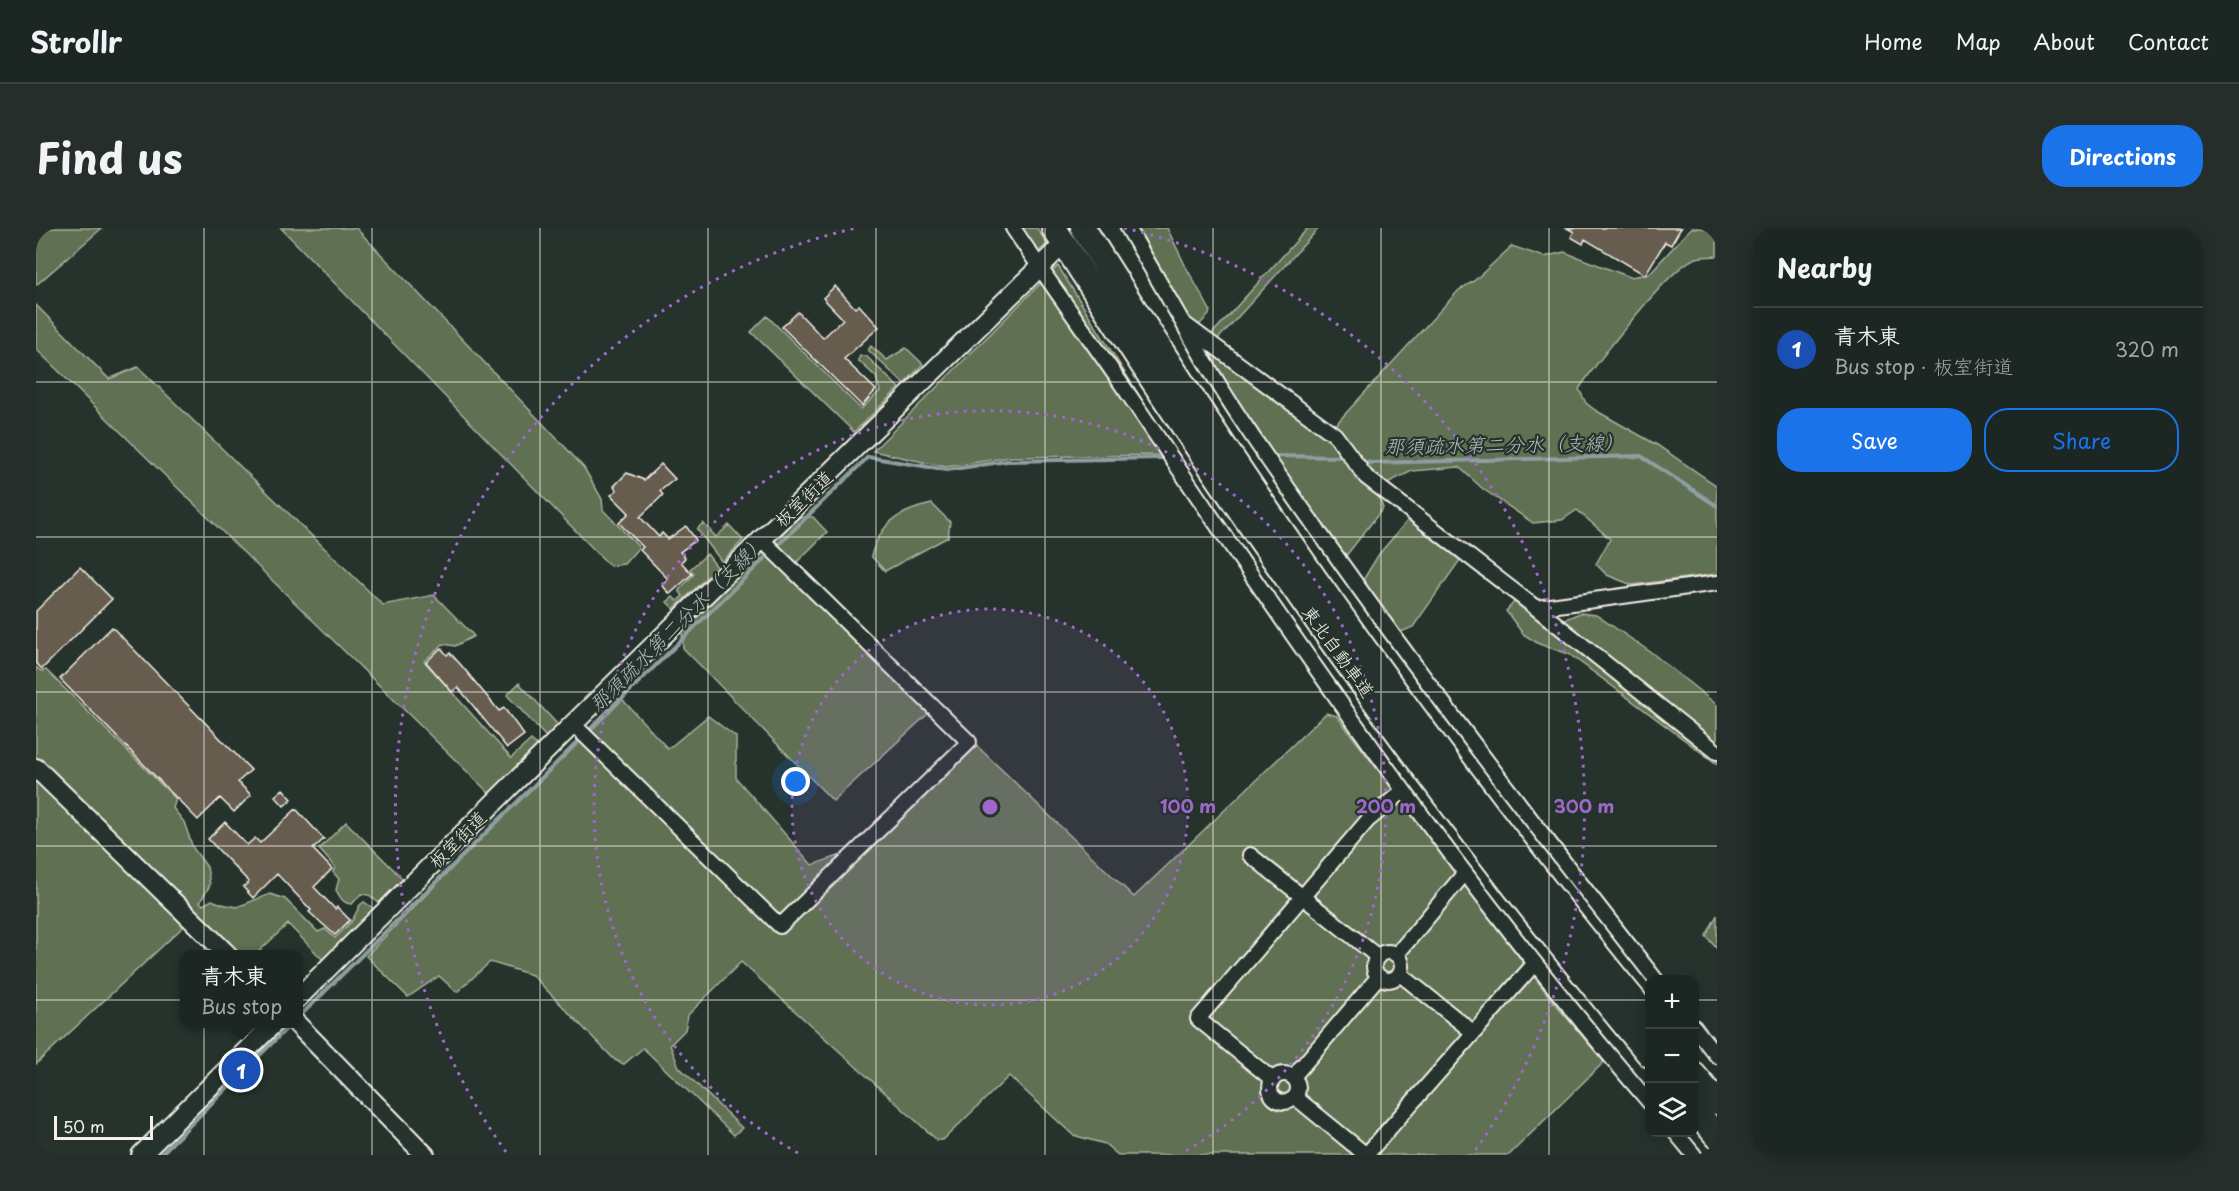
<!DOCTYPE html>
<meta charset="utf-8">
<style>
body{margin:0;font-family:"Playpen Sans","Klee One",sans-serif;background:#252e2a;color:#f1f3f6}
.controls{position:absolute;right:18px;bottom:18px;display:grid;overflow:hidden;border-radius:12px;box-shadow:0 3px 15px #0003}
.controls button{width:54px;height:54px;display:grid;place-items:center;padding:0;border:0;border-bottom:2px solid #3a4340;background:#1c2622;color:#f1f3f6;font:30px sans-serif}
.scale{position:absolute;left:18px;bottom:15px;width:99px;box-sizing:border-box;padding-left:6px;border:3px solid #f4f1e8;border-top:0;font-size:16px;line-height:21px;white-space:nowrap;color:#f4f1e8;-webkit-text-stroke:4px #26332d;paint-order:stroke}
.you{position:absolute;left:760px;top:554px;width:21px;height:21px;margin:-15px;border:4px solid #fff;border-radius:50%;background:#1a73e8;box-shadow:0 0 0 9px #1a73e833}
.badge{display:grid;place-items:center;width:39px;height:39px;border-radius:50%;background:#1a73e8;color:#fff;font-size:20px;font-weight:700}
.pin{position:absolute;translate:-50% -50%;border:3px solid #fff;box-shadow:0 2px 6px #0006}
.popup{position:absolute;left:144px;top:722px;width:123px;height:78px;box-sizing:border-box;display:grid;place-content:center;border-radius:12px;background:#1c2622;filter:drop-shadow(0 2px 4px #0005);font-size:20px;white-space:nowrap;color:#a0a5a5}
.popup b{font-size:22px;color:#f1f3f6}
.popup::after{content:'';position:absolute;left:50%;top:100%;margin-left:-12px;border:12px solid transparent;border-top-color:#1c2622}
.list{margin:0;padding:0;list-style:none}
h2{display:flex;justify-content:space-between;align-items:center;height:78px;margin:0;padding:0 24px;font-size:26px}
h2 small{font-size:20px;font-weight:400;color:#a0a5a5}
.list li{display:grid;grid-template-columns:39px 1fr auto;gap:18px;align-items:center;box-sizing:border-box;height:84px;padding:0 24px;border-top:2px solid #3a4340}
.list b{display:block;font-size:22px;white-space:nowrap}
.list p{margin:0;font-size:20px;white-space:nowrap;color:#a0a5a5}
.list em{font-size:20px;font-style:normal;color:#a0a5a5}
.actions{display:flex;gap:12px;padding:18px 24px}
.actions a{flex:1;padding:14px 0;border:2px solid #1a73e8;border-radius:24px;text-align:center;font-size:21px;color:#1a73e8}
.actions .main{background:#1a73e8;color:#fff}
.icon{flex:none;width:33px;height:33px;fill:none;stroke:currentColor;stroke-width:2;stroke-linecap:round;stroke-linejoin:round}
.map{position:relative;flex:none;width:1681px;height:927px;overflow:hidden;border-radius:24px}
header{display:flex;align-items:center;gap:36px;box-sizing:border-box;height:84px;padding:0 30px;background:#1c2622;border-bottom:2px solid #3a4340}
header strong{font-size:28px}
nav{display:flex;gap:33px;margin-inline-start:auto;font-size:21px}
.intro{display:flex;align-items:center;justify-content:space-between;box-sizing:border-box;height:144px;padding:0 36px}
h1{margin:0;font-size:42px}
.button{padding:15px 27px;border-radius:24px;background:#1a73e8;color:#fff;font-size:21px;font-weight:700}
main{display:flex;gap:36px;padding:0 36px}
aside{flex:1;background:#1c2622;border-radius:24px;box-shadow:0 3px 15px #0003}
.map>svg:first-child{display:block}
.green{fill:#5f7052;stroke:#aab09d;stroke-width:1.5}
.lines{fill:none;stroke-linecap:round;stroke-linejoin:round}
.stream{stroke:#8d9fa0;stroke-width:4}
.building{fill:#665d50;stroke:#f4f1e8;stroke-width:1.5}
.street-casing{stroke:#f4f1e8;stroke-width:18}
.secondary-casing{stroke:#f4f1e8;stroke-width:22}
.highway-casing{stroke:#f4f1e8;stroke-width:28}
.street{stroke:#26332d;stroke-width:14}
.secondary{stroke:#26332d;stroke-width:18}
.highway{stroke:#26332d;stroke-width:24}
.grid{fill:none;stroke:#f4f1e8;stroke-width:1.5;stroke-opacity:0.55}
.ring{fill:none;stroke:#9f67cb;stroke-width:3;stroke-dasharray:3 6}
.labels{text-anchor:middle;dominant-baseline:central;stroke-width:4.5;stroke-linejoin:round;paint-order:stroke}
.street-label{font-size:18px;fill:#f4f1e8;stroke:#26332d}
.water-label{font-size:20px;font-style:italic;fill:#b0bbb8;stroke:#26332d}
.centre{fill:#9f67cb;stroke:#26332d;stroke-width:3}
.ring-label{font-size:18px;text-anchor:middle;font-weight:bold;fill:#9f67cb;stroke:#26332d;stroke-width:4.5;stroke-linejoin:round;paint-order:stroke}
</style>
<header>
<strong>Strollr</strong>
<nav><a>Home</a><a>Map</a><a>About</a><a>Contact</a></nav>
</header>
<div class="intro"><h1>Find us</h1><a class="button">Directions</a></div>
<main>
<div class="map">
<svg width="1681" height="927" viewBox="0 0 1681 927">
<rect width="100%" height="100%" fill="#26332d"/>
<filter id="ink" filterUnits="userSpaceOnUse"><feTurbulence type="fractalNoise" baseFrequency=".0167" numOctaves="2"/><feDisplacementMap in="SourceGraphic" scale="12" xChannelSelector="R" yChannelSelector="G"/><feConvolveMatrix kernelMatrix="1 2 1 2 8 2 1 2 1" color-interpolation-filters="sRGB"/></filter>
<g filter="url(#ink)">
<path class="green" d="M0,0H66L0,57Z
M245,0H320L530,220L548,240L566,271L567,282L603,319L588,336L574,338Z
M982,0H1001L1011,16L1002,24L997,22Z
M1102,0H1131L1150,39L1174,82L1173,87L1162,98L1151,86Z
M1272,0H1283L1181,112L1175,107Z
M1655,0H1681V28C1674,29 1664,28 1658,31C1633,40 1560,136 1543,161L1550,175L1559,182L1621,217L1681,258V346L1596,357L1571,347L1560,336L1574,311L1541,282L1526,292L1497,295L1447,261L1423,239L1376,243L1355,253L1343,269L1347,280L1309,329L1303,330L1166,123L1171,122L1282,200L1299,197L1423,62L1438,53L1476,18L1508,29L1528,24L1594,49L1613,46Z
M1022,38L1138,223L1129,227L974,229L910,239L837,223Z
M0,77L73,151L102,139L347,377L398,367L438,408L419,418L407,416L388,433L475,530L495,512L502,518L454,566L0,121Z
M731,88L825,181L844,163L840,149L822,132L824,128H830L863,160L818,204L715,104Z
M835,118L851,132L870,120L887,136L868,156L832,122Z
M896,276L914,294L912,309L849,343L835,328C845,294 863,283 896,276Z
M763,289H777L791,304L751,344L894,484L797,573L647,420L646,404Z
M1372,292L1424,332L1377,399L1365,404H1359L1324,357L1343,326Z
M667,295L680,309L693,297L707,312L686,334L661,301Z
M671,326L681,339L638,381L631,374L637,369L641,373L647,368L643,362L658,346L654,341Z
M1479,373L1489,376L1511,393L1527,392L1544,385L1560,387L1616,425L1681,477V536L1533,426L1503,416L1487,406L1470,383Z
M0,439L5,443L10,442L140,571L137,580L148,594L157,620L171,639L174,657L164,674L167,677L176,672L186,676L201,679L234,666L249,671L282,704L289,701L299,710L316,693L324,677L328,674L338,681L287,732L252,696L220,726H197L0,530Z
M483,455L522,497L510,509L471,467Z
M584,469L632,521L672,488L700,509V550L776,637L841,615L941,518L1098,669L1290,485L1301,488L1515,771L1568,834L1473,927H1082L1069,916L1037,907L973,848L907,912H901L705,734L652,787L649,802L634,817L643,839L706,900L698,907L607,820L588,836L579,832L496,747L454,734L421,764L403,748L372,769L330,728Z
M0,549L149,697L0,836Z
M310,594L367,651L343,675L333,667L325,666L316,676C307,676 304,669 300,662L303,651L297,644L299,639L283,621Z
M1681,687V721L1670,708Z"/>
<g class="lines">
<path class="stream" d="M1241,228L1309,229
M1323,232L1335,235L1605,228L1681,278
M739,320L832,229L911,242L971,233L1124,230
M551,505L734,325
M263,789L546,510
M124,927L255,796"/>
</g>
<path class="building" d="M1531,0H1645L1635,17L1629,14L1609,47L1549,11L1547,16L1535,9L1538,4Z
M799,58L819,80L823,77L843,99L808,131L840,162L826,178L746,99L762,84L787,110L807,91L787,70Z
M625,236L639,251L624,263L627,267L604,289L623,309L626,305L632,311L650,298L660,312L644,324L649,330L645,334L656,346L634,366L626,357L632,351L604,322L607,319L583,295L593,285L575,267L581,262L578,258L591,245L608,252Z
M44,339L76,371L6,441L0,435V383Z
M76,399L215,542L202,554L215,567L198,584L184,570L162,592L24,451Z
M405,420L411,427L414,425L425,437L463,483L468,480L488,507L471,520L422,459L416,464L390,434Z
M247,561L256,571L248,578L239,568Z
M260,581L288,611L277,621L296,641L278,659L299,681L301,679L314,692L299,707L273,684L275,682L241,646L217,670L207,659L213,654L172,611L189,594L211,617L219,610L224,615Z"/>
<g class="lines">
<defs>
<path id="street" d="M977,0C1015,57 1056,113 1095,170C1258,412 1423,653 1614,875
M1092,0L1147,95L1299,207L1330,249L1500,380L1681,524
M1147,95C1193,180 1249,256 1305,335C1406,477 1512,615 1620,752
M1500,380L1681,355
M537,496L744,698L933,514L725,311
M1214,627L1342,729
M1338 738a14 14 0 1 1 28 0a14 14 0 1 1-28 0Z
M1361,726L1428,646
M1364,746L1438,805
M1658,799L1681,828
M1234 860a14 14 0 1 1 28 0a14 14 0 1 1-28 0Z
M1257,849L1343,748
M1237,852L1162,791L1332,592L1367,563
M1259,869L1330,927L1499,735
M1639,904L1658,927"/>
<path id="secondary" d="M0,540L191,726
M262,770L537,496L1018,25
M261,796L389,927
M105,927L237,796"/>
<path id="highway" d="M1018,0C1201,287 1396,566 1614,827
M1047,0C1219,276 1407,541 1614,792
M1658,847L1681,874
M1658,881L1681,908"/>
</defs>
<use href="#street" class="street-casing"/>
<use href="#secondary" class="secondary-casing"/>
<use href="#highway" class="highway-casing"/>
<use href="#street" class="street"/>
<use href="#secondary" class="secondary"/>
<use href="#highway" class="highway"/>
</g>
</g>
<path class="grid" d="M168,0V927M336,0V927M504,0V927M672,0V927M840,0V927M1009,0V927M1177,0V927M1345,0V927M1513,0V927M0,154H1681M0,309H1681M0,464H1681M0,618H1681M0,772H1614M1658,772H1681"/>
<circle cx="954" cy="579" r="198" fill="#9f67cb" fill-opacity=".12"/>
<g class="ring">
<circle cx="954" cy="579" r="198"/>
<path d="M762 925A396 396 0 1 1 1146 925"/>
<path d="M470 924A594 594 0 0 1 820 0M1088 0A594 594 0 0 1 1438 924"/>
</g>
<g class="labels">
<g class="street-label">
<text transform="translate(767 270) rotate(-44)">板室街道</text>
<text transform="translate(1303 423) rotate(54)">東北自動車道</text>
<text transform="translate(421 611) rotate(-45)">板室街道</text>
</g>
<g class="water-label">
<text transform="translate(1468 216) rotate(-1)">那須疏水第二分水（支線）</text>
<text transform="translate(641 395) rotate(-45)">那須疏水第二分水（支線）</text>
</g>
</g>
<circle cx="954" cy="579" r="9" class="centre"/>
<g class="ring-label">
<text x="1152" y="585">100 m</text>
<text x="1350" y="585">200 m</text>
<text x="1548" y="585">300 m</text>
</g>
</svg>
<div class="controls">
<button>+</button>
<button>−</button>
<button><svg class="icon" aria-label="layers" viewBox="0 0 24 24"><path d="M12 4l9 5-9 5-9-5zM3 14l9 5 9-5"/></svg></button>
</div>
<div class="scale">50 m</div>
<div class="you"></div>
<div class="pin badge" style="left:205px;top:842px;background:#1a4fb4">1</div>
<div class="popup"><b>青木東</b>Bus stop</div>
</div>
<aside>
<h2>Nearby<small></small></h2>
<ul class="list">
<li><span class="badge" style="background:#1a4fb4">1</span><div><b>青木東</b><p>Bus stop · 板室街道</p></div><em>320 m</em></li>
</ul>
<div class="actions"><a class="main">Save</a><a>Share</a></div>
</aside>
</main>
